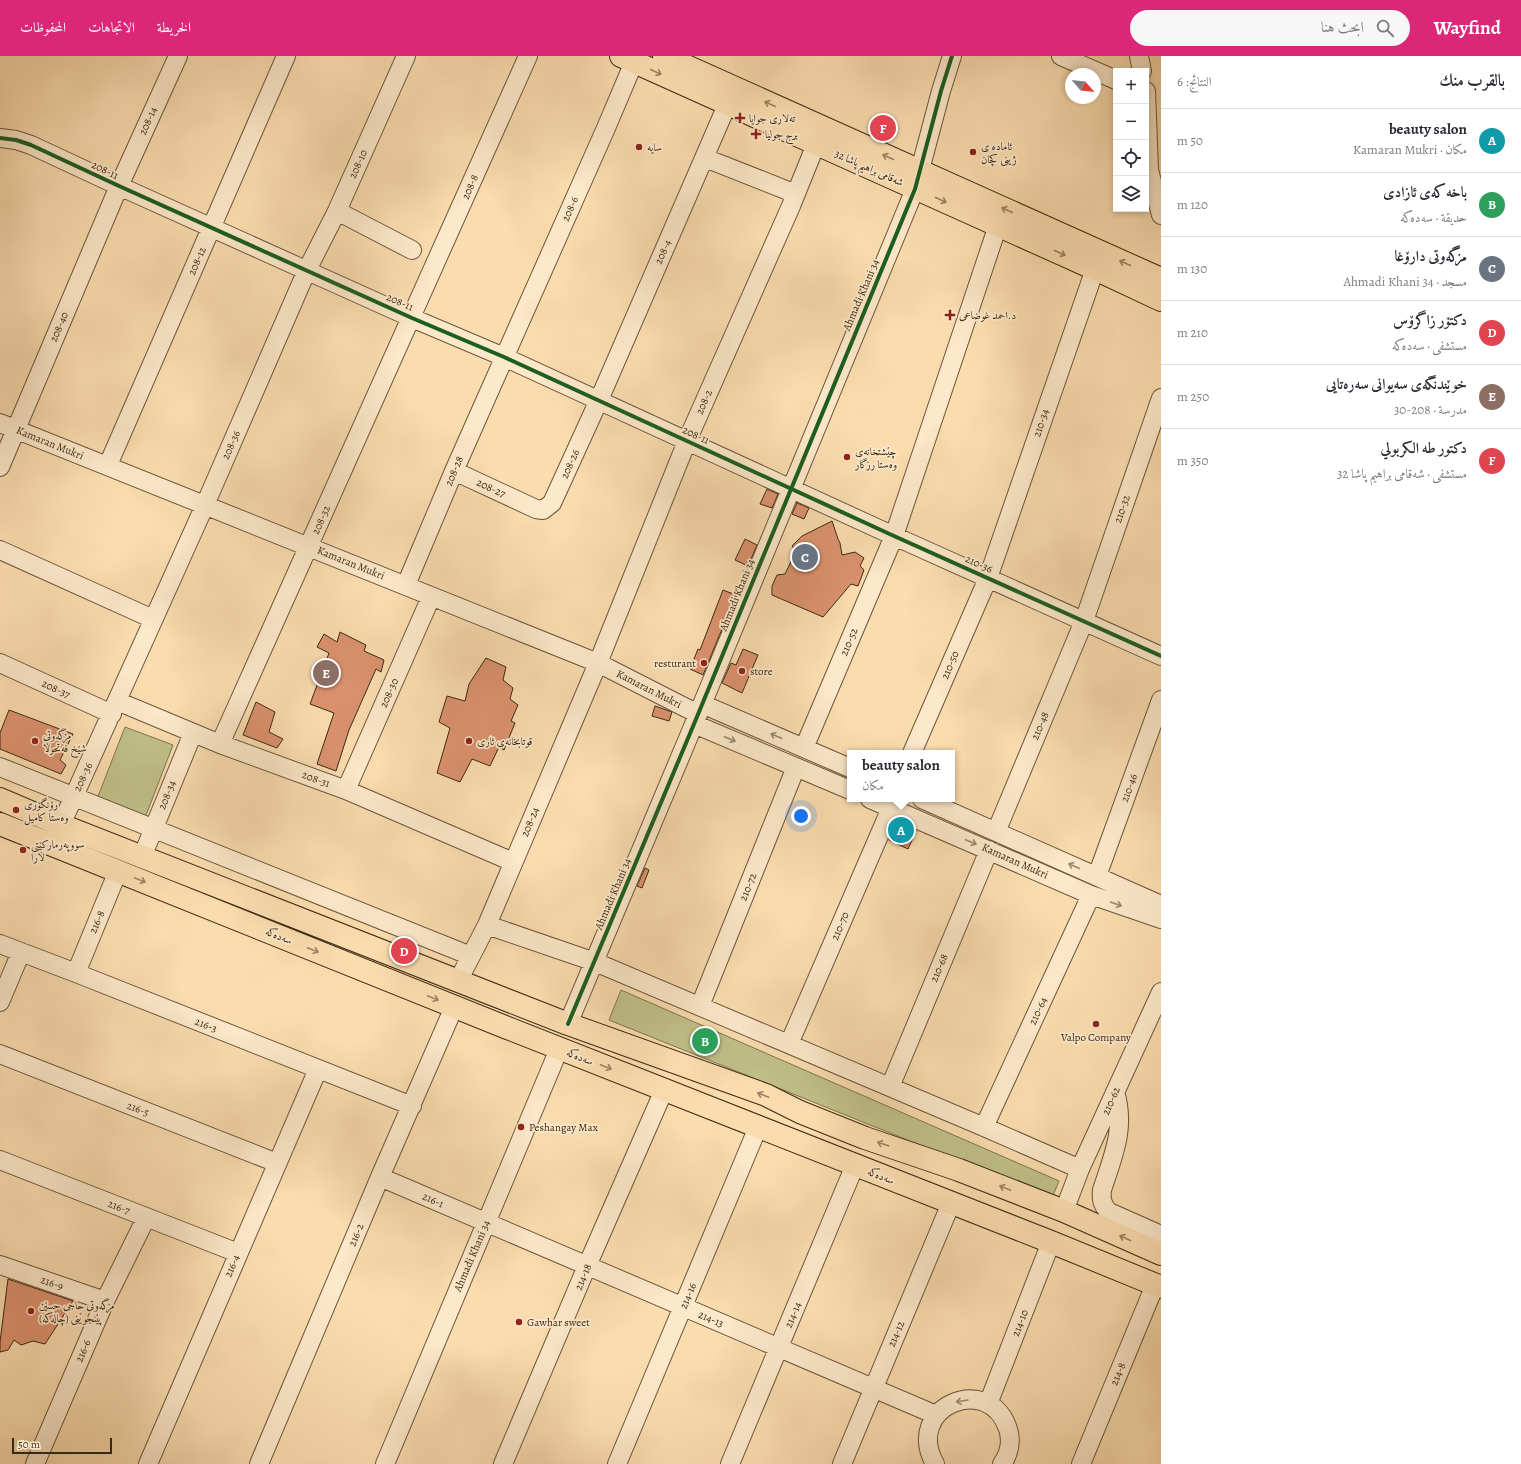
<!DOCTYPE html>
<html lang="ar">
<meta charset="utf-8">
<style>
body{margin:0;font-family:Alegreya,Amiri,serif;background:#f7f7f7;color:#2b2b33;direction:rtl}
.controls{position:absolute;right:12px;top:12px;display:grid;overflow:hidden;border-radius:0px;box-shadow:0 2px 6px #0003}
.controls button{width:36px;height:36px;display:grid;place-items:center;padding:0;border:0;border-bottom:1px solid #e1e1e2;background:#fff;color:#2b2b33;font:20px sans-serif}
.compass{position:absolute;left:1065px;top:12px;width:36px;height:36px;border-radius:50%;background:#fff;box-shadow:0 2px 6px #0003;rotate:118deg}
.scale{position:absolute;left:12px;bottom:10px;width:100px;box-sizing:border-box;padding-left:4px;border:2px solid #3c2915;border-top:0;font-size:11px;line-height:14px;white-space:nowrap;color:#3c2915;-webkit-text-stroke:3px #fce8ca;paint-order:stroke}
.you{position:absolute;left:801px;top:760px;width:14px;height:14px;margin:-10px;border:3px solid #fff;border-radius:50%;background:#1a73e8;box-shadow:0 0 0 6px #1a73e833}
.badge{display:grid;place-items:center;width:26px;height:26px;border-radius:50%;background:#db2777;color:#fff;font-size:13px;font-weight:700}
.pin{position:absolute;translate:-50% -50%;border:2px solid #fff;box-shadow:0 1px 4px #0006}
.popup{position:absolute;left:847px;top:694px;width:108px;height:52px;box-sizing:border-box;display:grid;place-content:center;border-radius:0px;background:#fff;filter:drop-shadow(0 1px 3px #0005);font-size:13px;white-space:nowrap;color:#7c7c81}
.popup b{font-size:15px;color:#2b2b33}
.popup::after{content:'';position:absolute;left:50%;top:100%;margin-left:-8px;border:8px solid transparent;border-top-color:#fff}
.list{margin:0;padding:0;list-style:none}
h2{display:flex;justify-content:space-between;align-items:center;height:52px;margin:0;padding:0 16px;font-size:17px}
h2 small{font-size:13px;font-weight:400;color:#7c7c81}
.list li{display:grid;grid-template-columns:26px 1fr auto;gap:12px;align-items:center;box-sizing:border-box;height:64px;padding:0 16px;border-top:1px solid #e1e1e2}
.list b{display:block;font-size:15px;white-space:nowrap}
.list p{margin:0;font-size:13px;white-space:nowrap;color:#7c7c81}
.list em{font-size:13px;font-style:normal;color:#7c7c81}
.icon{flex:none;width:22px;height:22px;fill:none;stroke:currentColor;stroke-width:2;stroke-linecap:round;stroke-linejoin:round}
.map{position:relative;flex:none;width:1161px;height:1408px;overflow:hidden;direction:ltr}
header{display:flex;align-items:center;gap:24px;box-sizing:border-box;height:56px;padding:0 20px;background:#db2777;color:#fff}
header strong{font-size:19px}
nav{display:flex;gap:22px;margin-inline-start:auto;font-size:14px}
.search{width:280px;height:36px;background:#f7f7f7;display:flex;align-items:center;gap:10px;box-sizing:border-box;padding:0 14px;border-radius:22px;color:#7c7c81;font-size:15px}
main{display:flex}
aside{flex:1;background:#fff}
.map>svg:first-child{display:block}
.green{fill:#c0c089;stroke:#7e744f}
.building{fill:#db926f;stroke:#3c2915}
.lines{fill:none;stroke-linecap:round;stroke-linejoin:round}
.minor-casing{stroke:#6c563b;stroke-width:20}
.major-casing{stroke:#3c2915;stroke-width:24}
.minor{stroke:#fce8ca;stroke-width:18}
.major{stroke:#fadcae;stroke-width:22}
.cycleway-casing{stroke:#fce8ca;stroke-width:6}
.cycleway{stroke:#1b5e20;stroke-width:4}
.oneway{stroke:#9b8262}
.oneway2{stroke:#9c8870}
.poi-dot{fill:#8f2418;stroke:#fce8ca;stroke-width:1.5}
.labels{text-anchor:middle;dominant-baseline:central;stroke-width:3.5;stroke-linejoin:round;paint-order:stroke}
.poi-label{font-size:11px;fill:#3c2915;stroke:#fce8ca;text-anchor:start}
.street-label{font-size:11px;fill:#3c2915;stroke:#fce8ca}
</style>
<header>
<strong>Wayfind</strong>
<div class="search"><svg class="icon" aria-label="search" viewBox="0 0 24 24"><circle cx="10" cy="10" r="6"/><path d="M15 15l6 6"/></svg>ابحث هنا</div>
<nav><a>الخريطة</a><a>الاتجاهات</a><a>المحفوظات</a></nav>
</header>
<main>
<aside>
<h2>بالقرب منك<small>النتائج: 6</small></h2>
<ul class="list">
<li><span class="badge" style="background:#0f9aa8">A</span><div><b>beauty salon</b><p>مكان · Kamaran Mukri</p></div><em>50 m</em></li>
<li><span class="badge" style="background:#2e9e5b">B</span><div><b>باخه‌كه‌ی ئازادی</b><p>حديقة · سەدەکە</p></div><em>120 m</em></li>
<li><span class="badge" style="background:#6b7280">C</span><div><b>مزگەوتی دارۆغا</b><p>مسجد · Ahmadi Khani 34</p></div><em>130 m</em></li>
<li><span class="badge" style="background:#e0444e">D</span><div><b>دکتۆر زاگرۆس</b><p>مستشفى · سەدەکە</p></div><em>210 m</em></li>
<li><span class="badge" style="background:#8d6e63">E</span><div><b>خوێندنگەی سەیوانی سەرەتایی</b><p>مدرسة · 208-30</p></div><em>250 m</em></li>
<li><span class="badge" style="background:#e0444e">F</span><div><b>دكتور طه الكربولي</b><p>مستشفى · شەقامی براهیم پاشا 32</p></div><em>350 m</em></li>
</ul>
</aside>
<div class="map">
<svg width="1161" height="1408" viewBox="0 0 1161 1408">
<rect width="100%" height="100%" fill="#fadcae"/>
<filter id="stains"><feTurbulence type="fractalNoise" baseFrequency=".005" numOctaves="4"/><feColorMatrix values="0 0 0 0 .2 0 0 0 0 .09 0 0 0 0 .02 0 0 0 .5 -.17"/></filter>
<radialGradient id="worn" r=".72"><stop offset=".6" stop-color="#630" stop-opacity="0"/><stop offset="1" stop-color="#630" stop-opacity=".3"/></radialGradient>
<path class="green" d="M125,671L173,689L143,767L95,748Z
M621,934L1059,1125L1052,1142L609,964Z"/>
<path class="building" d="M767,433L778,438L772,452L760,448Z
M797,447L809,452L804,463L792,458Z
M832,465L838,483L840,487L842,499L855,496L864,502L860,510L864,514L858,530L851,528L823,561L772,539V530L777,519L785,518L796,495L792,490L802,480Z
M745,483L757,489L748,510L735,504Z
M723,534L736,539L703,619L690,613L698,593L700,594Z
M340,576L366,589L364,595L384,604L381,616L376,613L349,674L336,715L317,708L334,657L310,648L329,597L317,591L324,578L337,586Z
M743,593L758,599L742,637L722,627L731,607L736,609Z
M486,602L506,611L503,624L513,632L510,643L518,649L511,665L515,667L504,694L499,691L490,710L472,703L460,726L437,717L450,672L439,666L447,640L465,645L469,628Z
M256,646L275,656L269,676L283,683L277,692L243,679Z
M655,650L672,656L669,665L652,660Z
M9,654L73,678L60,704L66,709L61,718L0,693V677Z
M896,766L916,775L908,793L889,784Z
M645,812L649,814L642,832L637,830Z
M8,1223L73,1245L45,1288L33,1285L21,1289L14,1284L8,1294L0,1296V1286Z"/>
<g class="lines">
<defs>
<path id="minor" d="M1061,0L1116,24
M1139,0L1142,15
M1146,35L1149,114L1161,159
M0,82L16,84L31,89L119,130L412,262L504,301L894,480L1161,600
M705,102L796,138
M337,155L412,194
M0,367L598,607L698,658
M108,409L286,0
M0,411L119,130L178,0
M454,415L536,453L543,454L552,447L599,344L727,49
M0,494L153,563
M406,529L454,415L606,72L634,6
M0,607L112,658
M117,645L220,688L346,734L513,806
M702,648L850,712
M694,668L850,734
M220,688L528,0
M804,692L894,480L998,169
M912,697L988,522L1095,213
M0,711L471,900
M346,734L431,541
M870,743L1091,839L1161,863
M922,743L1161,849
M61,769L205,449L307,214L337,155L406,0
M996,776L1084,565L1161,342
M142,801L193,677
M1097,820L1161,644
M487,869L595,906L984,1071L1080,1113
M0,888L76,917L412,1050
M76,917L118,815
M458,925L487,869L598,607L687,385L791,150L816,88
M0,946L21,896
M700,950L796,711
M568,968L694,668L915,133L941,35L952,0
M789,988L891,752
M0,998L277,1107
M890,1031L989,794
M1115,1036C1126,1072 1113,1100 1102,1134C1101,1143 1102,1149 1109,1156L1161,1179
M984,1071L1091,839
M0,1104L238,1197
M380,1121L936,1359
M1064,1155L1080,1113L1161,936
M0,1209L105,1245
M988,1348L1051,1186
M35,1408L105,1245L146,1162
M148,1408L318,1013
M259,1408L380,1121L454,951
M385,1408L559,993
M503,1408L587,1210L664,1034
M617,1408L758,1071
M730,1408L855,1109
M842,1408L951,1147
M935,1408C903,1351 989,1315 1008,1373C1012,1385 1009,1398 1002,1408
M1081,1408L1155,1229"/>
<path id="major" d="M621,0L1095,213L1161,244
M664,0L1161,223
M0,743L61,769L568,968L766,1039L800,1056L865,1082L959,1114L1064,1155L1161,1198
M0,768L505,971L1051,1186L1161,1231"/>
</defs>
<use href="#minor" class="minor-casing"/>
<use href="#major" class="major-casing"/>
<use href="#minor" class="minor"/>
<use href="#major" class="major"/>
<defs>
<path id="cycleway" d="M0,82L16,84L31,89L119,130L412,262L504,301L894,480L1161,600
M568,968L694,668L915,133L941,35L952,0"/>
</defs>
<use href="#cycleway" class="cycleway-casing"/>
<use href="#cycleway" class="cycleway"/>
</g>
<defs><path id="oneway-shaft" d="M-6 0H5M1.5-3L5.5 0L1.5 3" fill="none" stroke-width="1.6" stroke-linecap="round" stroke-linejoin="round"/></defs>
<g class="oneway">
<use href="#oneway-shaft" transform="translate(656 16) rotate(25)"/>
<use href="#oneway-shaft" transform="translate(770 48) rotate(-156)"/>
<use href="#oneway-shaft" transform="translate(888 101) rotate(-156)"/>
<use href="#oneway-shaft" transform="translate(941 144) rotate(24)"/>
<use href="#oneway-shaft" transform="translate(1007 154) rotate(-156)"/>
<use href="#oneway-shaft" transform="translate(1060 197) rotate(24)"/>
<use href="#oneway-shaft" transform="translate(1125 207) rotate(-156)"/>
<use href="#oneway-shaft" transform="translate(140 824) rotate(22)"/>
<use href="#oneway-shaft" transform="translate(313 894) rotate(22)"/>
<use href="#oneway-shaft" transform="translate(433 942) rotate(22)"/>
<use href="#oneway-shaft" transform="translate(606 1011) rotate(22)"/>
<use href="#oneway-shaft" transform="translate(763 1039) rotate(-159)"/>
<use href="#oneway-shaft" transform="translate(883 1088) rotate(-162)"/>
<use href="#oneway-shaft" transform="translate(1005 1132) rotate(-158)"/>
<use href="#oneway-shaft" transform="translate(1125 1182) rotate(-156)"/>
</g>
<g class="oneway2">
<use href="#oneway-shaft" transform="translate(776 680) rotate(-157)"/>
<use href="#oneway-shaft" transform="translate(730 683) rotate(23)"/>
<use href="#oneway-shaft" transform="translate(971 786) rotate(23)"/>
<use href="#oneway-shaft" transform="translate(1074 810) rotate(-156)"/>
<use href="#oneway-shaft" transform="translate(1116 848) rotate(19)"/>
<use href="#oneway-shaft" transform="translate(962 1345) rotate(171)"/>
</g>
<g class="poi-dot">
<path d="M738 56h4v4h4v4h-4v4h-4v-4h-4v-4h4z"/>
<path d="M754 72h4v4h4v4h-4v4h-4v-4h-4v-4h4z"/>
<circle cx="639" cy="91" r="4"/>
<circle cx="973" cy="96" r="4"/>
<path d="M948 253h4v4h4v4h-4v4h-4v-4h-4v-4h4z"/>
<circle cx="847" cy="401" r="4"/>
<circle cx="704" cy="607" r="4"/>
<circle cx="742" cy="615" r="4"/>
<circle cx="35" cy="685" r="4"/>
<circle cx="469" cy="685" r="4"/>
<circle cx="16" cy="754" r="4"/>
<circle cx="23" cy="794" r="4"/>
<circle cx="1096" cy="968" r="4"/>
<circle cx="521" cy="1071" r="4"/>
<circle cx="31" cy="1255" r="4"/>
<circle cx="519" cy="1266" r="4"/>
</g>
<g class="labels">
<g class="poi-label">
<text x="749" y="62">تەلاری جوایا</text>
<text x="765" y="78">برج جوليا</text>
<text x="981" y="90">ئاماده ى<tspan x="981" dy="13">ژينى كچان</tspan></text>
<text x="647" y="91">سایە</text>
<text x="959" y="259">د.احمد غوضاعی</text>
<text x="855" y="395">چێشتخانەی<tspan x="855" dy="13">وەستا رزگار</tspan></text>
<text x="696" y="607" text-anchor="end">resturant</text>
<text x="750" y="615">store</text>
<text x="43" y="679">مزگەوتی<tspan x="43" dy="13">شێخ فەتحوڵا</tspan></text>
<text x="477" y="685">قوتابخانەی ئاری</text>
<text x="24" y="748">رۆنگۆری<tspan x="24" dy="13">وەستا کامیل</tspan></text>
<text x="31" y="788">سووپەرمارکێتی<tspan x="31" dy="13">لارا</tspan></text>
<text x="1096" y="981" text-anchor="middle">Valpo Company</text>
<text x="529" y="1071">Peshangay Max</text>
<text x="39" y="1249">مزگەوتی حاجی حسێن<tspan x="39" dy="13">پێنجوێنی (چالەکە)</tspan></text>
<text x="527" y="1266">Gawhar sweet</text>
</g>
<g class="street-label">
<text transform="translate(148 65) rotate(-66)">208-14</text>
<text transform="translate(358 108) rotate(-66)">208-10</text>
<text transform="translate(869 112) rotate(24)">شەقامی براهیم پاشا 32</text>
<text transform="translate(105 114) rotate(26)">208-11</text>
<text transform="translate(470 131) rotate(-66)">208-8</text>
<text transform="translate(570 153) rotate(-66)">208-6</text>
<text transform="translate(663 196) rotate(-66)">208-4</text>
<text transform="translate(197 205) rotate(-66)">208-12</text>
<text transform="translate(861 239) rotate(-67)">Ahmadi Khani 34</text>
<text transform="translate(400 246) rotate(24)">208-11</text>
<text transform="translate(59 271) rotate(-67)">208-40</text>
<text transform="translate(704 346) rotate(-66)">208-2</text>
<text transform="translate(1041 367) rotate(-71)">210-34</text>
<text transform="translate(696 379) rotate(25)">208-11</text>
<text transform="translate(50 387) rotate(22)">Kamaran Mukri</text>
<text transform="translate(231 389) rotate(-66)">208-36</text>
<text transform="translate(570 408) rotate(-66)">208-26</text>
<text transform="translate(454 415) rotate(-67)">208-28</text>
<text transform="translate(491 432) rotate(25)">208-27</text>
<text transform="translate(1122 453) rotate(-71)">210-32</text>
<text transform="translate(321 464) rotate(-66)">208-32</text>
<text transform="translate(351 507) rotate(22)">Kamaran Mukri</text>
<text transform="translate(979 508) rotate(24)">210-36</text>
<text transform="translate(737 539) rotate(-68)">Ahmadi Khani 34</text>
<text transform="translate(849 586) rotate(-67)">210-52</text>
<text transform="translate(950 609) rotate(-67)">210-50</text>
<text transform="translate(56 633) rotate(25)">208-37</text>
<text transform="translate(649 633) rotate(27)">Kamaran Mukri</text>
<text transform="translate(389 637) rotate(-66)">208-30</text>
<text transform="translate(1040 670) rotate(-67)">210-48</text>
<text transform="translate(83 721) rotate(-65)">208-36</text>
<text transform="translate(316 723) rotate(20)">208-31</text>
<text transform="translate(1129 732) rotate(-70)">210-46</text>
<text transform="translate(167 739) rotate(-68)">208-34</text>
<text transform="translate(530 766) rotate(-67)">208-24</text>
<text transform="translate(1015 805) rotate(24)">Kamaran Mukri</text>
<text transform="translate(748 831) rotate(-68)">210-72</text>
<text transform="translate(613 838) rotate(-67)">Ahmadi Khani 34</text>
<text transform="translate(97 866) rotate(-67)">216-8</text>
<text transform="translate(840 870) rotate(-67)">210-70</text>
<text transform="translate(279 880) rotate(22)">سەدەکە</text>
<text transform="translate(939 912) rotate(-67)">210-68</text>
<text transform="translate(1038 955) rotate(-65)">210-64</text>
<text transform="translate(206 969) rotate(22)">216-3</text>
<text transform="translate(580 1001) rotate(22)">سەدەکە</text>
<text transform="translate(1111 1045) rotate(-66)">210-62</text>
<text transform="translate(138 1053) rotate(21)">216-5</text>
<text transform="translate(881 1120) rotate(22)">سەدەکە</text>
<text transform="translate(433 1144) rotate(24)">216-1</text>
<text transform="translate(119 1151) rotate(21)">216-7</text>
<text transform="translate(356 1179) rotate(-67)">216-2</text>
<text transform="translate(472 1200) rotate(-67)">Ahmadi Khani 34</text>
<text transform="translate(232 1210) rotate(-67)">216-4</text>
<text transform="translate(583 1221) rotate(-67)">214-18</text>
<text transform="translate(52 1227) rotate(19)">216-9</text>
<text transform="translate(688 1240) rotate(-67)">214-16</text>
<text transform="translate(793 1259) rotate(-67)">214-14</text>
<text transform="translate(711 1263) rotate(23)">214-13</text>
<text transform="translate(1020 1267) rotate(-69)">214-10</text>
<text transform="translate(896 1278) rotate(-67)">214-12</text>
<text transform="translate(83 1295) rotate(-67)">216-6</text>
<text transform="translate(1118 1318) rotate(-68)">214-8</text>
</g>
</g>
<rect width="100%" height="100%" filter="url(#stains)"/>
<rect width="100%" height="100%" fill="url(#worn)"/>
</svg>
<div class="controls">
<button>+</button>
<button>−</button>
<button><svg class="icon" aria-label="locate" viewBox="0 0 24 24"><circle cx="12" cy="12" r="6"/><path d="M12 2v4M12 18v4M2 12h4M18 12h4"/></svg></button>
<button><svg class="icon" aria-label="layers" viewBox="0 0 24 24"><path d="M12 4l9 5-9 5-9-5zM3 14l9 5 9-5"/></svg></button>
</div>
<svg class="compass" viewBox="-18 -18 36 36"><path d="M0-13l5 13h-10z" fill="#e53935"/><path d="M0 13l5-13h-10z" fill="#7c7c81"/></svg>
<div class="scale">50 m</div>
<div class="you"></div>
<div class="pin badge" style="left:901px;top:774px;background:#0f9aa8">A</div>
<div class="popup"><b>beauty salon</b>مكان</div>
<div class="pin badge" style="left:705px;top:985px;background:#2e9e5b">B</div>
<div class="pin badge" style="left:805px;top:501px;background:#6b7280">C</div>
<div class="pin badge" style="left:404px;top:895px;background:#e0444e">D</div>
<div class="pin badge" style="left:326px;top:617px;background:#8d6e63">E</div>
<div class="pin badge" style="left:883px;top:72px;background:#e0444e">F</div>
</div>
</main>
